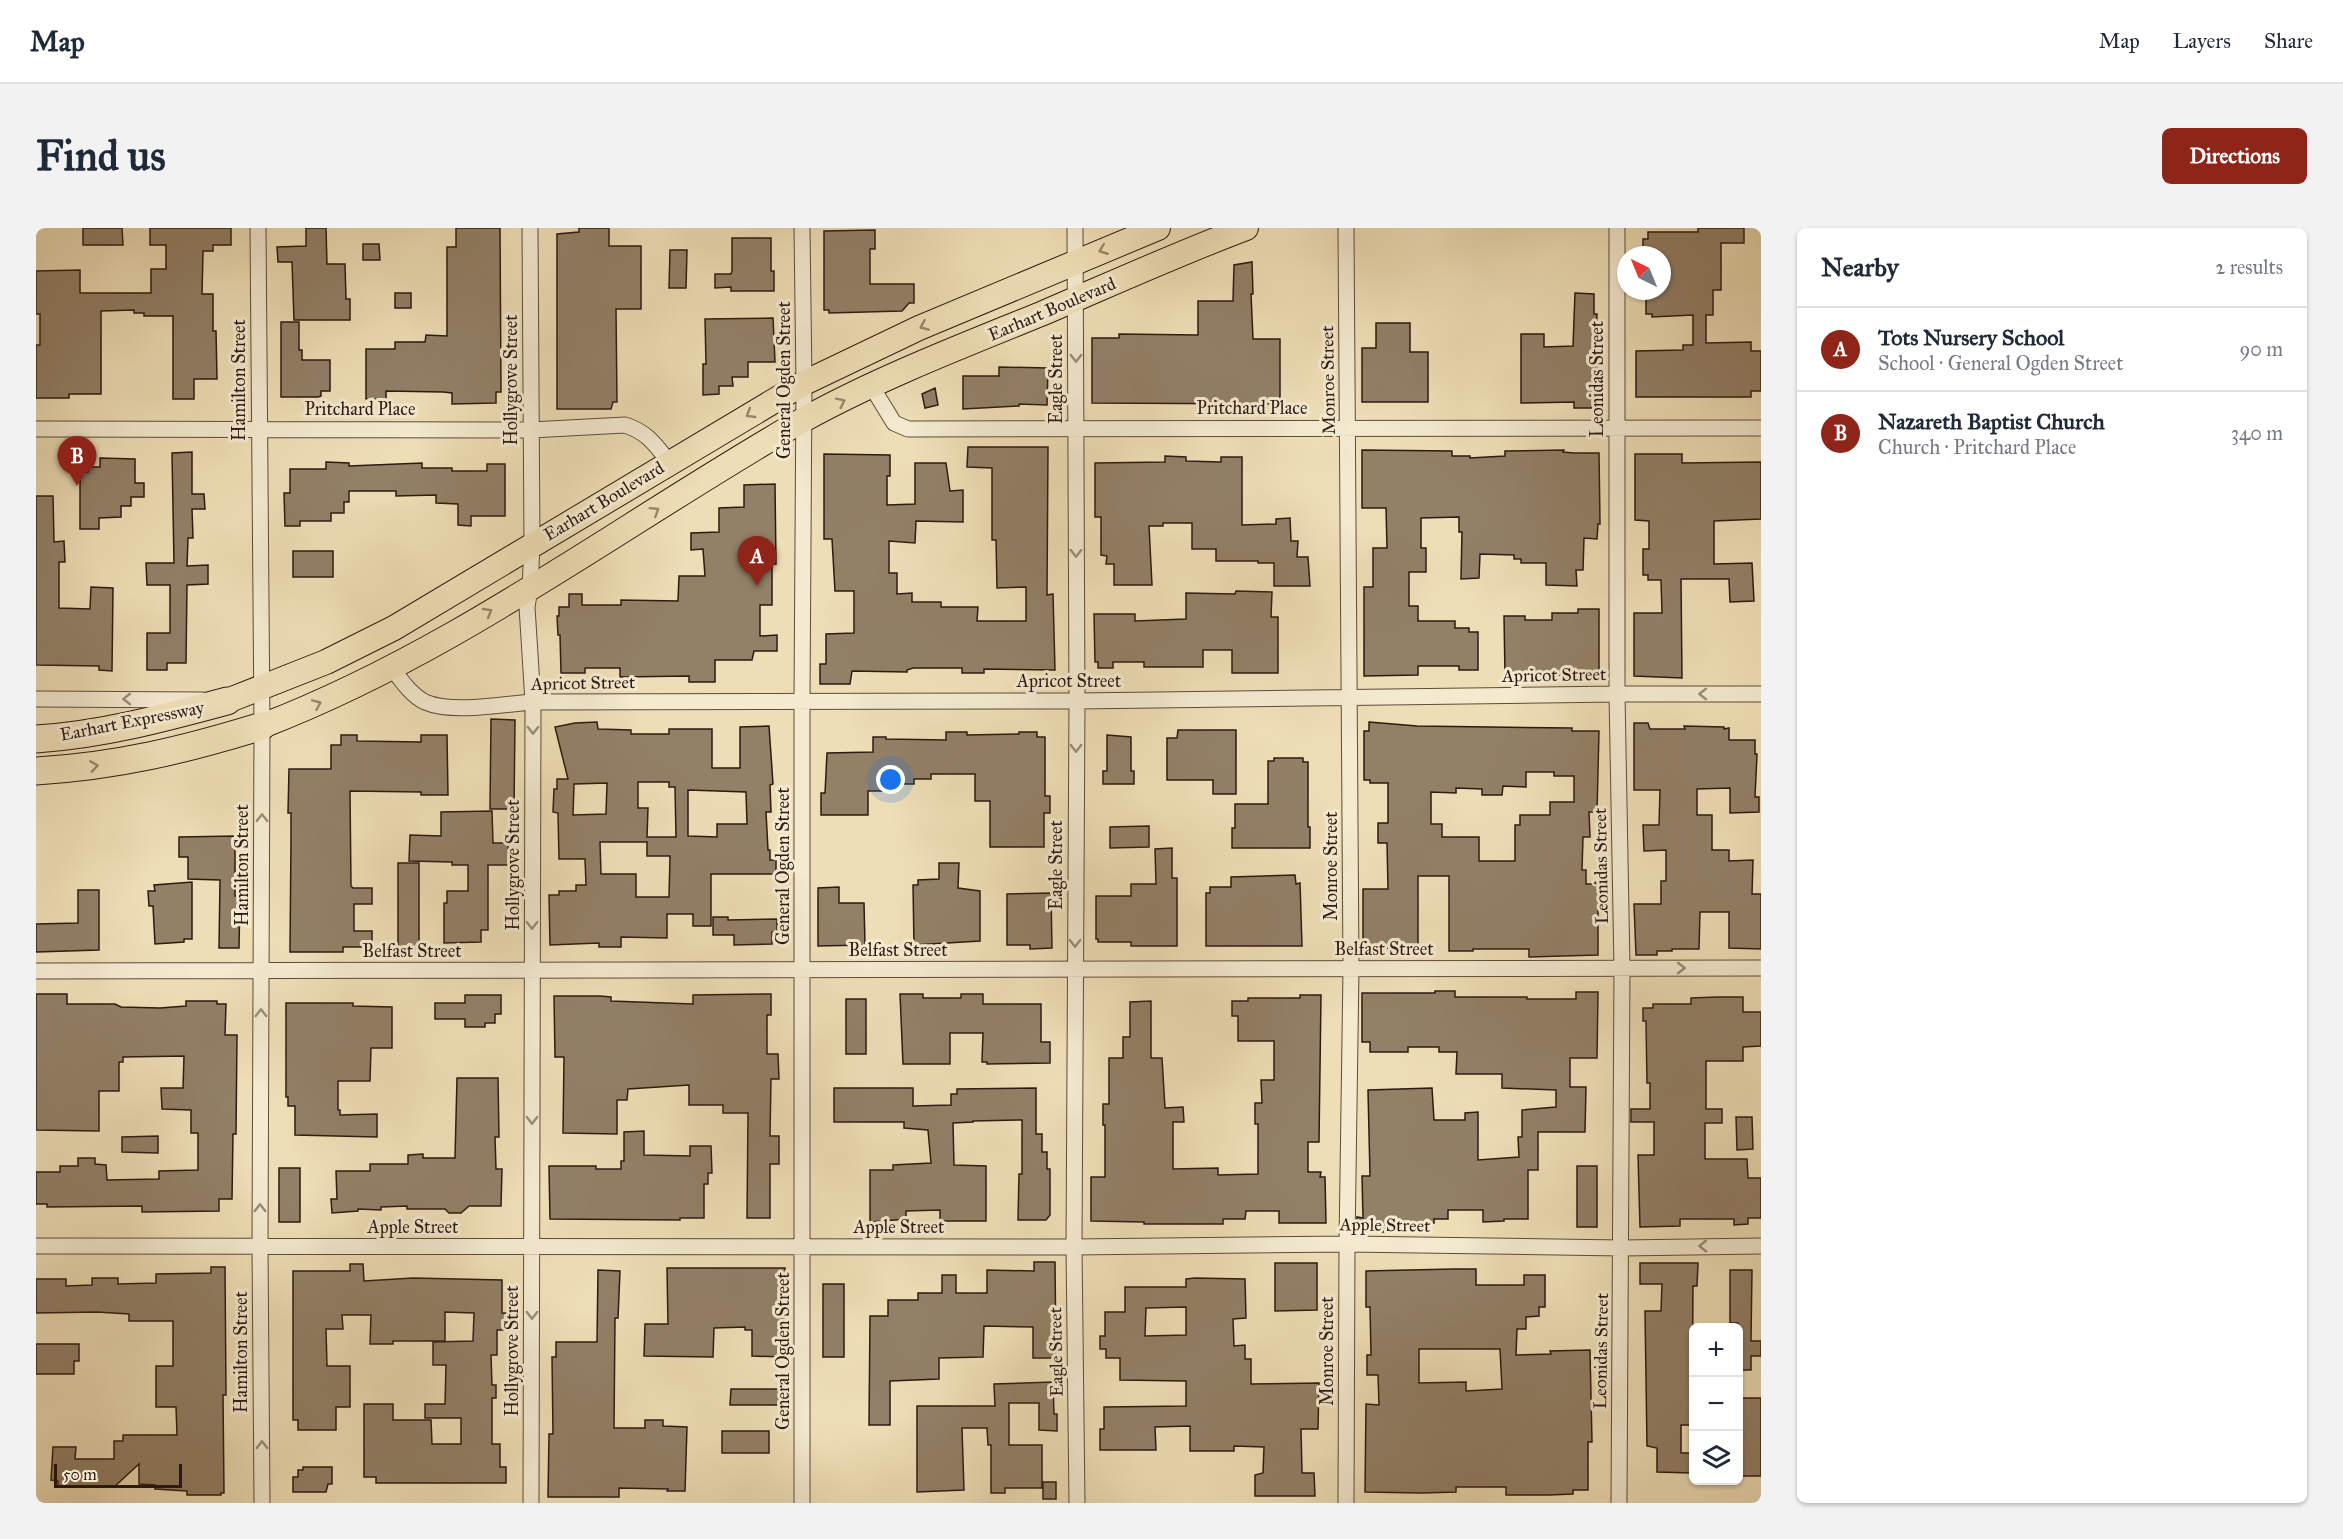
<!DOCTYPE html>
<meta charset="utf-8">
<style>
body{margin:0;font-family:"IM FELL Great Primer",serif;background:#f2f2f3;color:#1f2937}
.controls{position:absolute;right:18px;bottom:18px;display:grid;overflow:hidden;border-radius:9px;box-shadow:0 2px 4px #0004}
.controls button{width:54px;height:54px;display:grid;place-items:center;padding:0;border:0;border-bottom:2px solid #e0e1e3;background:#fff;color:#1f2937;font:30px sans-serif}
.compass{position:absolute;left:1581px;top:18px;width:54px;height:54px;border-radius:50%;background:#fff;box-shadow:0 2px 4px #0004;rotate:317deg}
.scale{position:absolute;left:18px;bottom:15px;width:128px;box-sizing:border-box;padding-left:6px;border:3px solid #2e1a12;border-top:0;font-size:16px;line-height:21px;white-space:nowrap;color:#2e1a12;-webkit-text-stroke:4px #f4ead0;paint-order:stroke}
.you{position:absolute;left:855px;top:552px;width:21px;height:21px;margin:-15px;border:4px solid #fff;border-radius:50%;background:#1a73e8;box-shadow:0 0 0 9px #1a73e833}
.badge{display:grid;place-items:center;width:39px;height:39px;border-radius:50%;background:#8f2418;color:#fff;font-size:20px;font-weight:700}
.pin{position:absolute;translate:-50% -50px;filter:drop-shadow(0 2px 3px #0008)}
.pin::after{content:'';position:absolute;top:32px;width:21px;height:18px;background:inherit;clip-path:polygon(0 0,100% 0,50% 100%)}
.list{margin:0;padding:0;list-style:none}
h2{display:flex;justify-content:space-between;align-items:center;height:78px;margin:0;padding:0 24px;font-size:26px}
h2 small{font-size:20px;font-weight:400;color:#747a83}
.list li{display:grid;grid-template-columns:39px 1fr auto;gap:18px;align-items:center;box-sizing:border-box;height:84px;padding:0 24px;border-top:2px solid #e0e1e3}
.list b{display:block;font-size:22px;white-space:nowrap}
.list p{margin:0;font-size:20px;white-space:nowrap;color:#747a83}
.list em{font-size:20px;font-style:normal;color:#747a83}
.icon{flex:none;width:33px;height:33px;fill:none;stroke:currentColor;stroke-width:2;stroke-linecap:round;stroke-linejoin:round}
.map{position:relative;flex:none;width:1725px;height:1275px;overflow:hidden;border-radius:9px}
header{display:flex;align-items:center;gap:36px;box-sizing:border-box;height:84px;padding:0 30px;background:#fff;border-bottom:2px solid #e0e1e3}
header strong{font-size:28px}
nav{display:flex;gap:33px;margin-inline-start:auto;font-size:21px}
.intro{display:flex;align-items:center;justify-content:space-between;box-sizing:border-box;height:144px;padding:0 36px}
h1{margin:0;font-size:42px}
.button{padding:15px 27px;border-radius:9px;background:#8f2418;color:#fff;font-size:21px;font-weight:700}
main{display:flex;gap:36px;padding:0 36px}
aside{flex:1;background:#fff;border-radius:9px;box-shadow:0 2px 4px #0004}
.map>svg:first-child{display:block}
.building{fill:#928067;stroke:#2e1a12;stroke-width:1.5;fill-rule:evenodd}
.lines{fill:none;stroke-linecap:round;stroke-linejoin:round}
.minor-casing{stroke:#5e4b3b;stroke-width:17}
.primary-casing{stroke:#2e1a12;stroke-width:26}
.motorway-casing{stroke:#2e1a12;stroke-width:29}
.minor{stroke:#f4ead0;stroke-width:15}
.primary{stroke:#eedeb6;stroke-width:24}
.motorway{stroke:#eedeb6;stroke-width:27}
.oneway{stroke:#98866c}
.oneway2{stroke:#9b8c7a}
.labels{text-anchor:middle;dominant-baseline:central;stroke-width:6;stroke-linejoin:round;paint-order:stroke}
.street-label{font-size:18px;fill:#2e1a12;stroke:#f4ead0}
</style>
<header>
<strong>Map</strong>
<nav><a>Map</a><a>Layers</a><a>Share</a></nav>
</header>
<div class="intro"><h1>Find us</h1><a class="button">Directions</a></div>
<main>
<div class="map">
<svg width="1725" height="1275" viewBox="0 0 1725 1275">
<rect width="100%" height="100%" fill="#eedeb6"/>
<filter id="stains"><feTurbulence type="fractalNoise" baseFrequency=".00333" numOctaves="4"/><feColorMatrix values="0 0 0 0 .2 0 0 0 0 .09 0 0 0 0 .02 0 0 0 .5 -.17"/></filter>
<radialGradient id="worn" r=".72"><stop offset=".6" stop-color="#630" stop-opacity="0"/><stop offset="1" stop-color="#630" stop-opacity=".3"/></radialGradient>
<path class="building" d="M47,0H86L87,17H47Z
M114,0H195V17H177V23H167L166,66H177V103H180L181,151H158V171H137V88H108V85H98V82L65,83V166H33V170H0V117H4V86H0V43L44,42V65H115V41H130V17H114Z
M270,0H290L291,36H309L310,71H314V92H258L256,34H242L241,19L270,18Z
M420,0H464L465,164H460V175L416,176V165L407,164L350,163V171H330V121H359V114H389L390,107L411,108V19H420Z
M543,0H573V18H605V81H580L581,174H577L575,181H521V6L543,4Z
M1662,0H1708V15H1685V62H1677V87H1670V115L1715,114V123H1725V163H1715V169H1600V123L1647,122V117H1657V87L1616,89V86H1610V64L1626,63V27H1607V11H1612V4H1662Z
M839,2V21H834V56H878V75H873L866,83L793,85V82H788V3Z
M696,10H735V43H738V63H695V59L679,60V46H695L696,43Z
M327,16H343L344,32H327Z
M634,22H651L650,60H633Z
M1216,34L1217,66H1215L1217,111H1244V176L1056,175V110H1083V106L1162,107V73H1197L1198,37Z
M359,65H375V80H359Z
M1539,65L1558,66V86H1561L1560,109H1562V180H1538V174L1485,175V106H1508V119L1537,118Z
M737,90L739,134H712V149H696L697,158H683V166L667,167V136H670L669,91Z
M245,94H263V122H266V132H294V163H285V168L282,169H245Z
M1340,95H1374V124H1392V174H1326V120H1340Z
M963,139L1012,140L1011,177L983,176V178L927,181V148H963Z
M899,160L902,177L889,180L886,166Z
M932,219H1012L1011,367L1017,366L1019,442L948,441V445H926V440H877L871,442V444L816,443L814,456H784V436H790V406L818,405V363H799L796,311H788V226L854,227V248H851V277L879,276V235H910L914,263L927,262V294L880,293L879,315L853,313V345H861V366L876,365V374H905V379H942L941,393H990V359L961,360L960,312H956V240L931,239Z
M1326,222L1416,223V228H1434V230L1469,228V223L1528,222L1527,224L1538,225H1563L1564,296H1562L1561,311L1548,310L1547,342H1540L1541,358L1510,357V335H1485V331H1478V327L1444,326L1443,350L1425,351L1426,304H1423V289L1385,290V320H1390V344H1373V378H1382V393H1419V400H1433V404H1442V442H1423V438H1382V447L1328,448V359H1337V320H1351L1350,280H1326Z
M156,224V266H168L169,281H156L157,310H152L151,338L172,337V356L151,357L150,435H131V442H111V405H134V357H111L110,335H138L136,225Z
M1599,226H1646V235L1725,234V291L1678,293V336L1716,335L1718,373L1694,374L1693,351H1645L1646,450L1598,448V385H1626L1625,352H1612V347H1607V321H1613V293L1599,292Z
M1129,228L1150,229V233L1185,234V229H1206V297L1240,296V291L1254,290L1255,313H1262L1261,329H1272L1274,358H1238V335H1222V333H1180V321H1156V295H1127V298H1113L1116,357H1078V336H1070L1071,328L1065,327V289H1059V235L1129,234Z
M64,230L99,231V255H108V269H95V278H85V289L63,290V301H44V244H52V239H64Z
M290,234L313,235V238L386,235V240H416V243H451V236H469V288H435V298L422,297V276L400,275V267L360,268V263H313V274H308V285H295V293H264V298H249L248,265H254V241H290Z
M739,256L740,336H736V377H724V408L741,407V423H718L716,432H679V454H653V448L584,449V440H549V445H525L524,407H522L521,388H523V379H533V366H546V377H585V372L642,373L643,348H669L667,321L655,322V305L683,304V280L708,279V257Z
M0,268H17L18,314L28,313L29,334H23V380L54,381L55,359L77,360L76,443L63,442V438L0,437Z
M257,323H297V349H257Z
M1200,363L1236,364L1235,389H1242V445H1196V422H1167V439H1108V434H1077V440H1062V434H1059L1058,386H1099V393L1150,391V365L1199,366Z
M1542,381H1563V448L1469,446L1468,388H1489V392H1516V385H1542Z
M455,491L479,492L478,581H454Z
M561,494L562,501L595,502V506H633V501H676V540H704V499L733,498L737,556L734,557L735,584H730L732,622H734V632H740V646H675V698H657V686H631V710L585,709V719H563V715L514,717L513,667H523V663H540V657H550L549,631H523L522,585L517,584L518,561H521V551H532L519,499L539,495ZM602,554H633V559H639L640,609H611L612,580H602ZM571,555L570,586L537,587L538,556ZM652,562L710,564L711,596H681V609L652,608ZM564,614H611V628H634L633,669H600V646H565Z
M1333,494L1381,498L1536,500V503H1563L1561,584H1553L1554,609H1547L1546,642H1550V656H1562V727L1493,729V721H1437V723H1413V648H1382V722L1327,719V661H1352L1351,615H1342V595H1352V555H1334V552H1328V503H1333ZM1490,544H1518V548H1538V574H1514V587H1484V597H1479V633H1443V609H1406V596H1395V564L1420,565V560L1446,561V567H1466L1467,558L1490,559Z
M1598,495H1612L1614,501H1649L1648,498L1688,499V501L1693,500V512H1719V526H1721L1719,569H1723V584L1694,585V560L1661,561V587H1676V622H1693V633L1717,632L1716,666H1725V721L1693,720V684H1664L1663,721H1636V723H1621V727H1600L1598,676H1625V653H1630V622L1608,623L1607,597H1623L1624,562H1598Z
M1142,502H1200V566H1177V552H1131V510H1141Z
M910,504H931V507L983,506V504H1001V509H1009V568H1014V585H1008V619H954V573H939V546H895V551H878V556H849V563H832V587H785V565H789L791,525L837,524V509H850V511L910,512Z
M305,507H321V513L385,514V507H411L412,567H385V564L314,563L315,658L317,660H336V676H318V703H336V719H307V724H254L255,611V585H252L253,541H295V517H305Z
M1071,507L1095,509V543H1098V556H1067V543H1071Z
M1238,530H1267V534H1272V599H1274V620H1196V600H1199V576H1232V533H1238Z
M456,583L457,615H472L473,637H452V702H445V714L408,715V675H411V663H432V637H416V634L373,633L374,607L405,608V584Z
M1113,598V619L1074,620V599Z
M199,608V668H204L203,720H183L184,652L152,651V629H143V609Z
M1136,620V650H1141V718H1095V714H1062V711H1060V668H1095V656H1120L1119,621Z
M362,635H383V721H362Z
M903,635H923L922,660L944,663V713L878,717L877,657H882V652L903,651Z
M1259,647L1260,656L1264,655L1266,718H1170V665H1174V659H1195V649Z
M156,654V711H148V714L119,716L117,678H113L112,663H119L118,657Z
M803,659V675H828L829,717L782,718V660Z
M42,662H63V722L0,724V696L42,695Z
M1015,665L1016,720L994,721V717H971V666Z
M677,689H692V692L741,691V704H736V716L698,717V707H677Z
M1399,763H1419V769H1491V771H1540V764H1562L1561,830H1534V859H1550L1549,904H1502V942H1492V991H1468V993L1447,994V982H1412V991H1398V995L1356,996V999H1349V1004H1327L1321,996V989L1327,990L1326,948H1334L1332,862L1396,860L1398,892H1429V885L1442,884V932L1483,929L1482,909H1486V882L1520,879V862L1466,860V846H1420L1421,824H1403V819H1372V824H1334V814H1326V765H1399Z
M0,766H31V776H79L85,779L124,780L150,778V773H181V776H190L189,807H201L200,906H197L196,971H183V983L106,984V978L11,979V976H0V944H24V938H42V930H59V936L70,937L71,952L123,951V943L162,942V905H155V882L126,881L125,860H147L148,828L87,829V834H83V863H63V903L0,902Z
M735,766V787H731V826H742L743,851H735L734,908H743V936H734V990H711L712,885H687V877H653V857L592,861L591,872H581V906L527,905L528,829H519L518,768H564L575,769V773L657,776V767Z
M864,766H887V770H925V766H947V776H1005V814H1014V835L951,836V834H946L947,805H914V836H867Z
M429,767H465V786H459V795H449V799H429V791H399V775H429Z
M1264,767H1285L1283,914H1272V944H1285L1284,949H1289L1290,995H1243V983H1210L1209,991H1187V996H1108V994L1055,993V949H1069V897H1067V876H1073V830H1087V809H1094V774L1115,773V830H1126L1129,880L1147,879L1148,894H1137V941L1182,940V947L1222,946V896H1219V875H1226L1225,852H1238V813H1202V788H1196V773H1212V770H1264Z
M1681,769H1707V784H1725V818L1707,819V833H1670V881H1686V895H1669V931H1711L1712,950H1725V990H1712V996L1698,997V991H1644V998L1604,999L1602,927H1618V894H1595V881H1614V855H1611L1610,793H1607V780H1617V776H1655V770Z
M810,771H830V826H810Z
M250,775H317V778L356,779V820H335L334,853H302V882H304V887L341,886V909L259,907V878H252V869H250Z
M421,850H462L463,909H459L460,941H466L465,978H433L425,985H413L409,981H371V978L345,979V982L322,981V983L296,985L295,971H301L300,943H334V936H372V927L387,926V930H419Z
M798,860H877V878L915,877V866H921V861L1000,860V906H1006V924H1011V941H1014V987L1010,992H982L983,946H986V892L937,893V894L917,895L918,937L950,938V993H904V982L870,983V991L834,994V942H857V937L895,935L892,902L868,900V894H798Z
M1700,889H1716L1717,921L1701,922Z
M608,903V927L654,928V918H675L676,945H672V956H668V990H644V992L514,991L513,938H560V941H585V933H588V904Z
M122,908V925L86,924V909Z
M1541,938H1561V999H1541Z
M243,940H264V994H243Z
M998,1034H1019L1020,1130H997V1099L948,1098L947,1129L903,1130V1151L854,1153V1197H833L834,1088H852V1072H882V1065H906V1047H920V1065H951V1042L998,1043Z
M1239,1035H1281V1082L1239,1083Z
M1604,1035H1662L1661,1058H1657L1656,1197H1645V1225H1655V1245L1621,1244V1220L1611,1218L1609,1083H1625L1626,1056H1604Z
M314,1036H327L328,1053L377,1050L466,1052V1085H474L473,1102H461V1127H455L456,1157H460V1170H456V1216H464V1239H470V1255H340V1249H328V1176H357V1192H395L396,1216H425V1190H389V1176H409L410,1137H397V1114L437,1113L438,1085L409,1084V1113H357V1116H334L335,1087H306L307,1101H290L291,1138H314V1179H300V1202H262V1192H257V1043H314Z
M175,1039H189L190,1167H187L188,1265H185V1267H151V1263L119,1261V1257L103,1256V1236L78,1259L22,1258V1253L15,1252L17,1219H40L39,1231H78V1213H87V1207H141L140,1179H120V1138H137V1093H93V1086L61,1084L0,1085V1051H30V1058L56,1057V1050H82V1056L120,1055V1046L175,1045Z
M631,1040H749L747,1129L716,1128V1102H709V1099L678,1100L677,1129L608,1128L609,1096H632Z
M1418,1041H1440V1057H1488V1047H1509V1079H1503V1088L1490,1089V1101H1481L1480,1127L1515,1126L1514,1123L1554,1122L1556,1214H1552V1262H1537V1266L1513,1267H1470V1259H1420V1264L1386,1265L1329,1264L1330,1176L1343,1177L1342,1147H1331V1127H1335L1334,1079H1330V1043ZM1383,1121H1464L1466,1161L1430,1163V1154L1383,1155Z
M562,1042L584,1043L582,1090H579L578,1200H609V1192H627V1198L651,1199L649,1263H631L632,1261L583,1260V1269H512L513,1206H517L516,1129H520V1114H561Z
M1694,1042H1716L1715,1113H1725V1128H1715V1142H1702V1095H1694Z
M1159,1050L1209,1051L1210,1090L1197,1091L1198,1118L1209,1117V1131H1215V1156L1283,1155L1282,1201H1265L1266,1245H1278L1279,1268H1219V1247L1227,1245L1228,1219L1198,1218V1223H1154V1198L1119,1199L1120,1222H1064V1201H1068V1179L1150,1178V1153L1084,1152V1130H1070V1121H1064V1108H1069V1084H1089V1059H1150V1051ZM1150,1079V1107L1109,1108L1110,1080Z
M787,1056H808V1129H787Z
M0,1116H43V1133H38V1146H0Z
M1017,1154L1018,1186H1021V1203L1003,1202V1175H973V1217H1006V1260H969V1265H955V1217H952L951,1200H926L928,1262L881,1264V1178H959L958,1156Z
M695,1161H743V1177H694Z
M1702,1170H1725V1248H1702Z
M686,1203H733V1225H686Z
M267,1239H296V1256H292L290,1264H257V1249H262V1242H267Z
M1007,1254H1020V1271H1007Z"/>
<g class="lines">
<defs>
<path id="minor" d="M222,0L226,498L224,1018L226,1275
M494,0L496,317L494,360L491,379L497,474L495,1275
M1039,0L1041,473L1038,1019L1041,1275
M1310,0L1315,741L1311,1016L1310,1275
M1581,0V466L1586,740L1583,1275
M836,159L858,195L872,201L1725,200
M0,201L495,202L589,197C611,204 619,216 633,234
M356,440C365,452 375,467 389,474C416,486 467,476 497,474L1041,473L1581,466H1725
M0,471L167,472
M0,743L1725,740
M0,1018L1038,1019L1311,1016L1586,1020L1725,1018
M766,1275V472L768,155L766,0"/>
<path id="primary" d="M191,473L290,434L358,400L768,155L883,100L1122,0
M226,498C421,423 587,295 767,192C841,151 926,118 1005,86C1073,57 1141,26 1210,0"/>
<path id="motorway" d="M0,511C65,507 128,490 191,473
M0,543C82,538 148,522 226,498"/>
</defs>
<use href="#minor" class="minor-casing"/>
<use href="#primary" class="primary-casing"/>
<use href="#motorway" class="motorway-casing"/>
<use href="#minor" class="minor"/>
<use href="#primary" class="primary"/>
<use href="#motorway" class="motorway"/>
</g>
<defs><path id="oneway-chevron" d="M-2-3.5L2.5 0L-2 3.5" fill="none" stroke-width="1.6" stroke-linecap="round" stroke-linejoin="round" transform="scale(1.5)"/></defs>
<g class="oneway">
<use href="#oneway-chevron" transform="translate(1067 22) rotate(158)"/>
<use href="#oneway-chevron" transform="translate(888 98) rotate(157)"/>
<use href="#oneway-chevron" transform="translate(805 174) rotate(-26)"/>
<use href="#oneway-chevron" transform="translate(714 186) rotate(149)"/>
<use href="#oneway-chevron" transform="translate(619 283) rotate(-32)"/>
<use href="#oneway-chevron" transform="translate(452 384) rotate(-30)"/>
<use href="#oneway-chevron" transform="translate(281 476) rotate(-24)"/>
<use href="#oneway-chevron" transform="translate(58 538) rotate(-8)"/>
</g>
<g class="oneway2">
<use href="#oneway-chevron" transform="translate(1040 130) rotate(91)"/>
<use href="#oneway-chevron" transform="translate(1040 325) rotate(90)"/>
<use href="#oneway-chevron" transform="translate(1667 466) rotate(-180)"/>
<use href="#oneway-chevron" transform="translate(91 471) rotate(179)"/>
<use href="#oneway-chevron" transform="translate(497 502) rotate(90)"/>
<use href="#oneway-chevron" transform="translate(1040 520) rotate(90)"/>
<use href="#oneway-chevron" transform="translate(226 590) rotate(-90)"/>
<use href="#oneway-chevron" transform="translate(496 697) rotate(90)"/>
<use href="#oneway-chevron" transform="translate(1039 715) rotate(90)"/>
<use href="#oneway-chevron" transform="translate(1645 740)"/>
<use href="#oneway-chevron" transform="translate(225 785) rotate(-90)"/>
<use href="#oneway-chevron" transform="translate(496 892) rotate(90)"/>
<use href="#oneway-chevron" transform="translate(224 980) rotate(-90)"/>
<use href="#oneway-chevron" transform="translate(1667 1018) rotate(179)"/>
<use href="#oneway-chevron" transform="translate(496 1087) rotate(90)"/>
<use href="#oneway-chevron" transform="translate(226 1217) rotate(-90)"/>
</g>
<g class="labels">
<g class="street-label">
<text transform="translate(1016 81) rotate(-23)">Earhart Boulevard</text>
<text transform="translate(1020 151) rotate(-90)">Eagle Street</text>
<text transform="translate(1561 151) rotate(-90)">Leonidas Street</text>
<text transform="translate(203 152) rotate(-90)">Hamilton Street</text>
<text transform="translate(475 152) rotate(-90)">Hollygrove Street</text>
<text transform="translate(748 152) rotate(-90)">General Ogden Street</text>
<text transform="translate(1292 152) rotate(-91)">Monroe Street</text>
<text x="1216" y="180">Pritchard Place</text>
<text x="324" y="181">Pritchard Place</text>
<text transform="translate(568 273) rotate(-31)">Earhart Boulevard</text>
<text transform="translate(1518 447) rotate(-1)">Apricot Street</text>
<text x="1033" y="453">Apricot Street</text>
<text transform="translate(547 455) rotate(-1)">Apricot Street</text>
<text transform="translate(96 493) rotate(-11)">Earhart Expressway</text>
<text transform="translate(206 637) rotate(-90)">Hamilton Street</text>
<text transform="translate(477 637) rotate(-90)">Hollygrove Street</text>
<text transform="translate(1020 637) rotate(-90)">Eagle Street</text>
<text transform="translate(747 638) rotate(-90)">General Ogden Street</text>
<text transform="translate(1295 638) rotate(-90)">Monroe Street</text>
<text transform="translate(1565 638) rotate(-91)">Leonidas Street</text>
<text x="1348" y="721">Belfast Street</text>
<text x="862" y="722">Belfast Street</text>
<text x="376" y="723">Belfast Street</text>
<text transform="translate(1349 997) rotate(1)">Apple Street</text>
<text x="377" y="999">Apple Street</text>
<text x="863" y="999">Apple Street</text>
<text transform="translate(476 1123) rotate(-90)">Hollygrove Street</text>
<text transform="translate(747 1123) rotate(-90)">General Ogden Street</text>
<text transform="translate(1291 1123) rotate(-90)">Monroe Street</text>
<text transform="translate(1565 1123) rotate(-89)">Leonidas Street</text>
<text transform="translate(205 1124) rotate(-90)">Hamilton Street</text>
<text transform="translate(1020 1124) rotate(-91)">Eagle Street</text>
</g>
</g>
<rect width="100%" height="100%" filter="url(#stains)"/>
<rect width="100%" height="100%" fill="url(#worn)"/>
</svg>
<div class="controls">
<button>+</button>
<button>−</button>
<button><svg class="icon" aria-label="layers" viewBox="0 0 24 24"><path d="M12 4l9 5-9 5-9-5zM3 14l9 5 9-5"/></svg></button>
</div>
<svg class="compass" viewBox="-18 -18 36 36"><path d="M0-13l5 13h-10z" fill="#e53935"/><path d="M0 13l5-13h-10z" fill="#747a83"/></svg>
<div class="scale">50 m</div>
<div class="you"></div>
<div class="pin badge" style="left:721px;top:358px">A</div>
<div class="pin badge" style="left:41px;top:258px">B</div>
</div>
<aside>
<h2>Nearby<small>2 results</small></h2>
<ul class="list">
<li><span class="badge">A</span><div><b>Tots Nursery School</b><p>School · General Ogden Street</p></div><em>90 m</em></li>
<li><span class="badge">B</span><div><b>Nazareth Baptist Church</b><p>Church · Pritchard Place</p></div><em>340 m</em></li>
</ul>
</aside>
</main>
